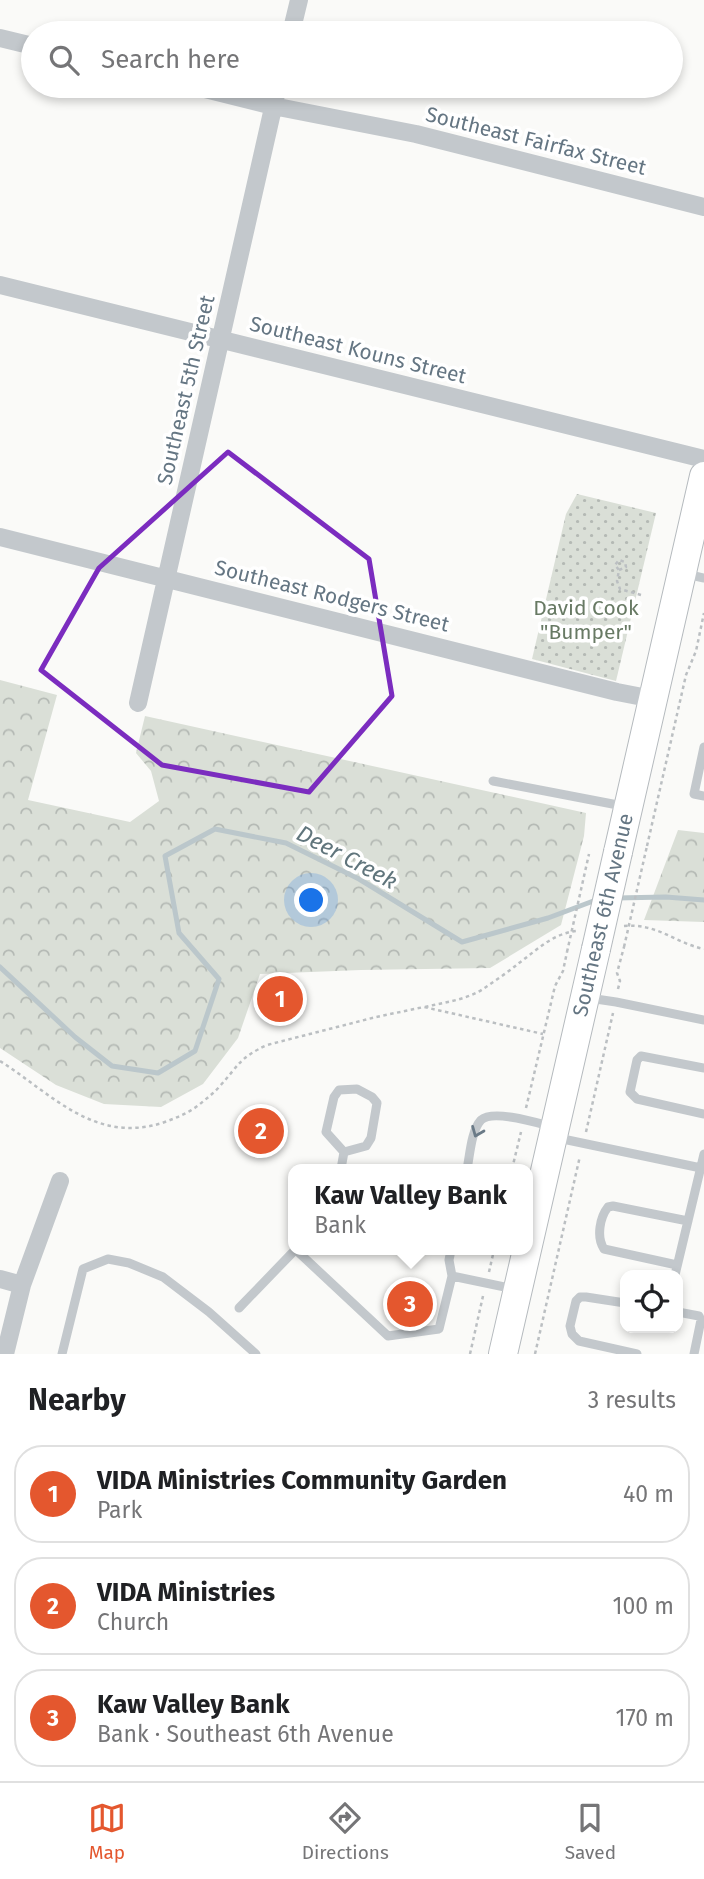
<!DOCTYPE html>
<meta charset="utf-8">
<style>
body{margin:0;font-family:"Fira Sans",sans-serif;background:#f2f2f2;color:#202124}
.controls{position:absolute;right:21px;bottom:21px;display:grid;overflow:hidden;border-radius:14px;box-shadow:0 4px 10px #0003}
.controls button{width:63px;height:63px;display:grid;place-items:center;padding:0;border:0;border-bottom:2px solid #e0e0e0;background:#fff;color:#202124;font:35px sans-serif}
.you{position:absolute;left:312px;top:901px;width:24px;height:24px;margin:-18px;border:5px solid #fff;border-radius:50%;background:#1a73e8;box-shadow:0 0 0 10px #1a73e833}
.badge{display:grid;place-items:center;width:46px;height:46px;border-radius:50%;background:#e4572e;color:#fff;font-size:23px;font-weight:700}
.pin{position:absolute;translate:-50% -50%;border:4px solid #fff;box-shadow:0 2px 7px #0006}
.popup{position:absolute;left:288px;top:1164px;width:245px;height:91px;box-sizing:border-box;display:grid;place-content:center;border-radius:14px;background:#fff;filter:drop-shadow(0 2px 5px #0005);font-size:23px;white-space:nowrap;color:#757577}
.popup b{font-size:26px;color:#202124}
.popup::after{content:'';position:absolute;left:50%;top:100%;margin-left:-14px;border:14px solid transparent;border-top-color:#fff}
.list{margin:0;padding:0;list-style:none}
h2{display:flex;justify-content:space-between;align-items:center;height:91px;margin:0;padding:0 28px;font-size:30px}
h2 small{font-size:23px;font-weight:400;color:#757577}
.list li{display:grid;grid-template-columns:46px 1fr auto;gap:21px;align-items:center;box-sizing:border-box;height:98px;margin:0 14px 14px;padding:0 14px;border:2px solid #e0e0e0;border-radius:28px}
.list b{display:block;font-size:26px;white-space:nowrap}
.list p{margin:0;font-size:23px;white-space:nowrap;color:#757577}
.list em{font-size:23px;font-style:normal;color:#757577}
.icon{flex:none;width:38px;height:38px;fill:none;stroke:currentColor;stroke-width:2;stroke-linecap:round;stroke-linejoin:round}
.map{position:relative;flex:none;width:704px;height:1354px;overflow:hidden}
.search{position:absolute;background:#fff;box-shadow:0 4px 10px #0003;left:21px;right:21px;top:21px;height:77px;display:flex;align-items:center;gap:18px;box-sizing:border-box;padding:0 24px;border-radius:38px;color:#757577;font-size:26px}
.sheet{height:427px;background:#fff}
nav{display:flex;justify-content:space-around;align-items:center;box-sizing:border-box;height:98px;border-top:2px solid #e0e0e0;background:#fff;font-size:19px;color:#757577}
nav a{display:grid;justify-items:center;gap:4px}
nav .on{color:#e4572e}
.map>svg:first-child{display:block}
.green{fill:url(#green-dots)}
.forest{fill:url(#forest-crowns)}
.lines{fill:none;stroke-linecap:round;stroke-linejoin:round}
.stream{stroke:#bbc7cb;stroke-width:5}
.primary-casing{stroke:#b5babe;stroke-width:30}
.path{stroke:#bbbfc2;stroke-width:2.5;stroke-dasharray:3.5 3.5;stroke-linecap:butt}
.service{stroke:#c3c8cc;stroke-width:9}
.minor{stroke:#c3c8cc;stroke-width:18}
.primary{stroke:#fff;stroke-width:28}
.primary-bridge-casing{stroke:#b5babe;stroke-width:30;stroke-linecap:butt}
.path-bridge{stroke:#bbbfc2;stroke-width:2.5;stroke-dasharray:3.5 3.5;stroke-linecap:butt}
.primary-bridge{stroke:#fff;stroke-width:28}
.oneway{stroke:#6a7a87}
.marked{fill:none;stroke:#7b2cbf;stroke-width:5;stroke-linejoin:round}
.labels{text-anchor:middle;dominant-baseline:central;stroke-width:7;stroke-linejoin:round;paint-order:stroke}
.street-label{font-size:21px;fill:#657683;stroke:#fff}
.park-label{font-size:21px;fill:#687a64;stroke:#fff}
.water-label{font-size:23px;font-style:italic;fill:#60757c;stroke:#fff}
</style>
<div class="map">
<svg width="704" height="1354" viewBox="0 0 704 1354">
<defs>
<pattern id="green-dots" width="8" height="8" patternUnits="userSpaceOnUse" patternTransform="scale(1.75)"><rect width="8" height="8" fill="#dadfd7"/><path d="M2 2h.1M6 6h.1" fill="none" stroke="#b4b9b4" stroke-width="1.8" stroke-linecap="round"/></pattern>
<pattern id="forest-crowns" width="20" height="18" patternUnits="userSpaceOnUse" patternTransform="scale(1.75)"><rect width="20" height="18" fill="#dadfd7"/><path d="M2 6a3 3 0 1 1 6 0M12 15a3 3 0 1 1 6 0" fill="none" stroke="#b4b9b4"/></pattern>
</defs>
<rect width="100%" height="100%" fill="#fafaf8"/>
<path class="green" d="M577,494L656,513L616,681L532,659L566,514Z"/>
<path class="forest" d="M0,680L57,695L28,800L130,822L159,801L151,771L136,753L145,716L586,813L584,836L561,925L490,968L361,970L260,974L238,1038L203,1084L161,1107L104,1104L56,1085L0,1048Z
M678,830L704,833V922L644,920Z"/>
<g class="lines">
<path class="stream" d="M616,898L666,897L704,900
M0,967L75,1037L112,1066L158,1073L195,1051L219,979L179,933L165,856L215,829L286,843L359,879L462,942L548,918L596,900"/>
<defs>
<path id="primary" d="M618,852L704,476
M503,1354L596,949"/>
</defs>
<use href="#primary" class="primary-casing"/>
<path class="path" d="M619,570L626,567L625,562L619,560L615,565L619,570L617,581L620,589L641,595
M647,846L686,675L696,651L704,613
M624,926C657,923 675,943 704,949
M618,989L620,981L617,973L624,947
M425,1007C445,1002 466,1000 483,989C495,981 508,972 519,963C537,950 552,934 576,931
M0,1061C52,1094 94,1144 162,1123C176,1118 189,1113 200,1104C207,1098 214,1093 220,1086C239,1065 239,1058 267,1045L376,1017L424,1007L543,1034
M526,1108L555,986L563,971L567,952
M586,1132L613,1013
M512,1169L521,1132
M489,1272L494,1250
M470,1354L483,1296
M535,1354L580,1156"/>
<path class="service" d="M686,574L704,578
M704,747L694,794L704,796
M493,781L623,806
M589,998L616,1002L704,1020
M704,1068L641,1056L637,1060L630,1092L637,1099L704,1114
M357,1089L372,1097L377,1103L371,1138L366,1146L344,1152L326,1132L334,1097L339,1090Z
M558,1138L701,1168
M341,1169L344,1152
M467,1169C470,1155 471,1131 481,1120C493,1109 538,1123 553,1127
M296,1250L388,1336L439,1329L452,1276L514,1289
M451,1250L449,1260L452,1276
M677,1265L604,1249C596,1237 600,1217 608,1207L613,1206L688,1221
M675,1275L704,1154
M625,1303L586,1297H580L576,1301L570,1326L572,1334L579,1341L637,1354
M239,1308L295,1250
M678,1312L699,1316L701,1320L694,1354
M62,1354L83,1269L108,1259L129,1263L163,1277L209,1312L256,1354"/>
<path class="minor" d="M291,33L299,0
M0,38L33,46
M193,86L273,106L416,134L704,207
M0,285L704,459
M0,537L617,692L653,699
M138,703L278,86
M0,1279L22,1285
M5,1354L22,1285L60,1181"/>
<use href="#primary" class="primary"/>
<defs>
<path id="primary-bridge" d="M596,949L618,852"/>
</defs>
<use href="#primary-bridge" class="primary-bridge-casing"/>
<path class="path-bridge" d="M624,947L647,846
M567,952L589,854"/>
<use href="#primary-bridge" class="primary-bridge"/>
</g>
<defs><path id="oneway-chevron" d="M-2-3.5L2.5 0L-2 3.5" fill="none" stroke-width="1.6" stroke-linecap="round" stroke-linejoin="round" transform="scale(1.75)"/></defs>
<use class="oneway" href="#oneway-chevron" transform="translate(477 1132) rotate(112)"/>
<path class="marked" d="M228,452L369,559L392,696L309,792L162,765L41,670L99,568Z"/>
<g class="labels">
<g class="street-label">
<text transform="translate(536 141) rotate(14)">Southeast Fairfax Street</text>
<text transform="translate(358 350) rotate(14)">Southeast Kouns Street</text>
<text transform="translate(186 390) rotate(-77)">Southeast 5th Street</text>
<text transform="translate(332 596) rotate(14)">Southeast Rodgers Street</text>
<text transform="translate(603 915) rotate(-77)">Southeast 6th Avenue</text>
</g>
<g class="park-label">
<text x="586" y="608">David Cook<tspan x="586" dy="24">"Bumper"</tspan></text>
</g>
<g class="water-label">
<text transform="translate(347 857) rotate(28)">Deer Creek</text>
</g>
</g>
</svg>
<div class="controls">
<button><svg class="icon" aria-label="locate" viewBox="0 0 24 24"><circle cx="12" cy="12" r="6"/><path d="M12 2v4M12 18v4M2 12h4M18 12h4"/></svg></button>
</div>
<div class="you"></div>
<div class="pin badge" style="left:280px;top:999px">1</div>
<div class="pin badge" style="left:261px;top:1131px">2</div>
<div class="pin badge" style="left:410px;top:1304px">3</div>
<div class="popup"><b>Kaw Valley Bank</b>Bank</div>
<div class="search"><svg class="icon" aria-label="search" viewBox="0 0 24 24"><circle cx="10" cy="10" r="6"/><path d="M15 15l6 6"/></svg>Search here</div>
</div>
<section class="sheet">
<h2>Nearby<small>3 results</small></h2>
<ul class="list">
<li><span class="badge">1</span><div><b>VIDA Ministries Community Garden</b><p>Park</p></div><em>40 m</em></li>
<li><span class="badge">2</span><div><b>VIDA Ministries</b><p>Church</p></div><em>100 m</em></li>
<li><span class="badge">3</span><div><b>Kaw Valley Bank</b><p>Bank · Southeast 6th Avenue</p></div><em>170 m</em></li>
</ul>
</section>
<nav>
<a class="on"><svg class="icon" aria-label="map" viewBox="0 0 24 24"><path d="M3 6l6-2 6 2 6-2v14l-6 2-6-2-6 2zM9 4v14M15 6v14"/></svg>Map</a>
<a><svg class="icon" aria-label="directions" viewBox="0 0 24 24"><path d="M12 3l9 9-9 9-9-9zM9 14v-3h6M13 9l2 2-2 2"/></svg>Directions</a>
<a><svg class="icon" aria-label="saved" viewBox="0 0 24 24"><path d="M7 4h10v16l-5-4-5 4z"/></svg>Saved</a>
</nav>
